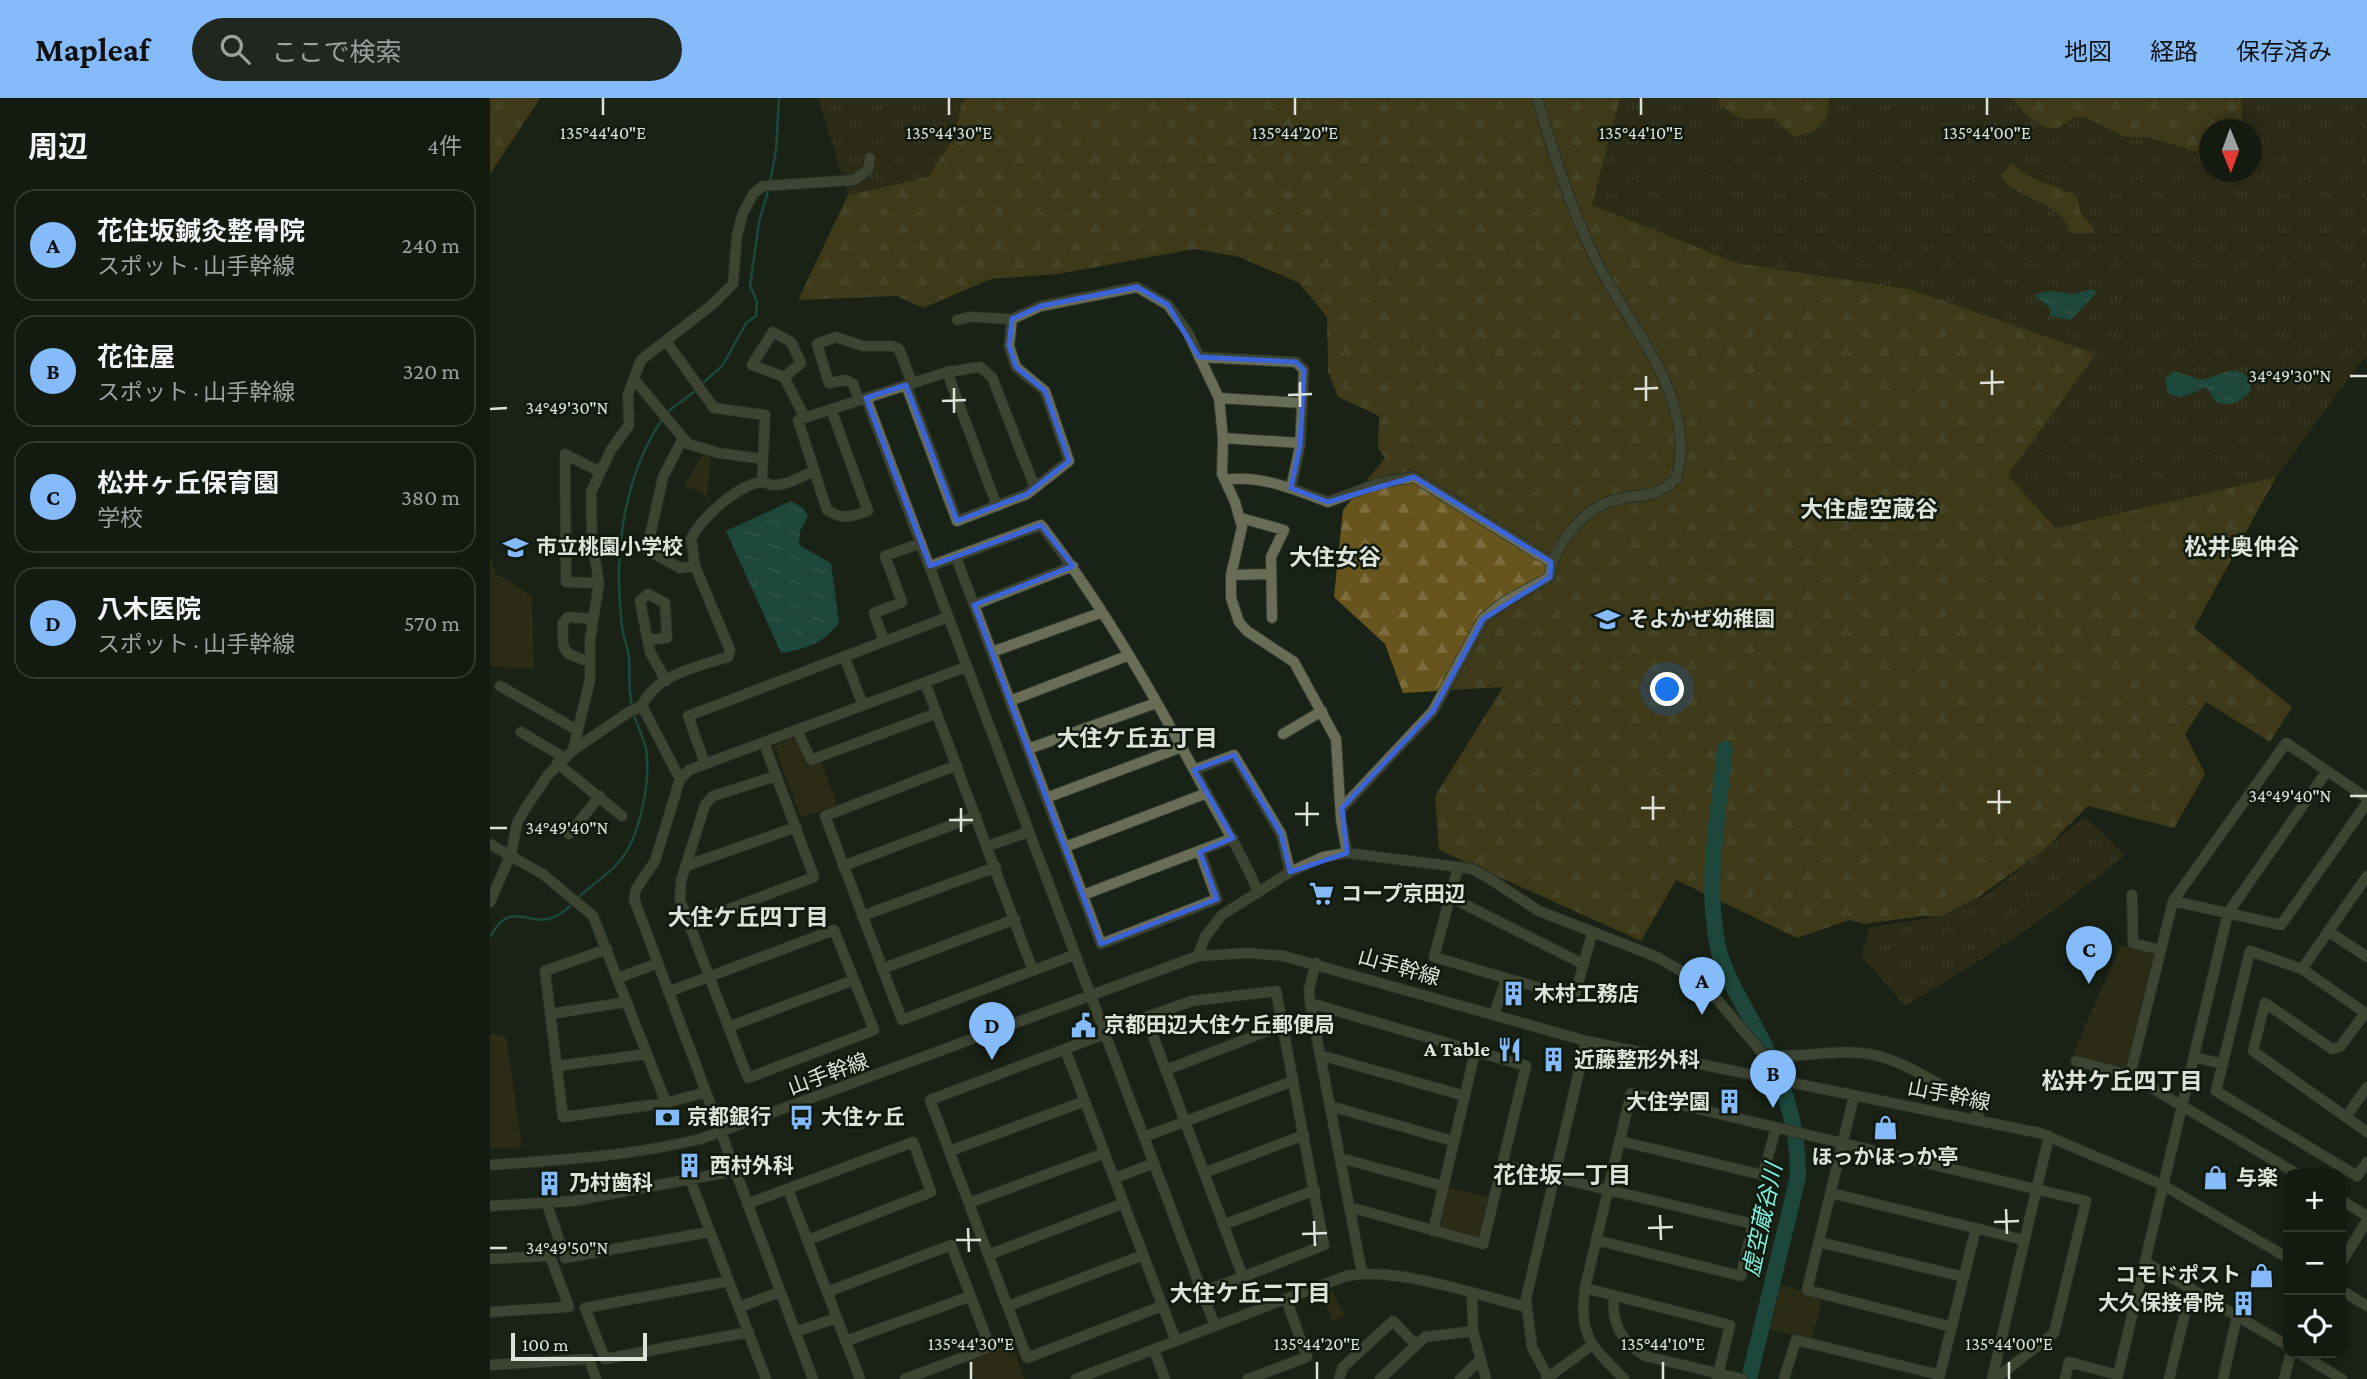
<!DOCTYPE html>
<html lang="ja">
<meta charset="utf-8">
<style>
body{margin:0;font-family:"Crimson Pro","Noto Sans JP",serif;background:#20271e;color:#f1f3f6}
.controls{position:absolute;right:21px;bottom:21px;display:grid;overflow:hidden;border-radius:14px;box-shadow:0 4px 10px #0003}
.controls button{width:63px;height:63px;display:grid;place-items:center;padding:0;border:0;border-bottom:2px solid #323830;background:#131a10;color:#f1f3f6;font:35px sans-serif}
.compass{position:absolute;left:1709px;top:21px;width:63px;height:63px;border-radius:50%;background:#131a10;box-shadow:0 4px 10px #0003;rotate:179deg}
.scale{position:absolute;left:21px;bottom:18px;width:136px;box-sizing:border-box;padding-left:7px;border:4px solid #dde3da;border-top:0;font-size:19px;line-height:24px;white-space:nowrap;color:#dde3da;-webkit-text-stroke:5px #10190d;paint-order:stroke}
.you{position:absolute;left:1178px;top:592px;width:24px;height:24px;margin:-18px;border:5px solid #fff;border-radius:50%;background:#1a73e8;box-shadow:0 0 0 10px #1a73e833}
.badge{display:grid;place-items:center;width:46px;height:46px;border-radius:50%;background:#85bbfb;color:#111;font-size:23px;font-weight:700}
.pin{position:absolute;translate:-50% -58px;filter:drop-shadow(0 2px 4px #0008)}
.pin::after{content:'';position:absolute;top:37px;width:24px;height:21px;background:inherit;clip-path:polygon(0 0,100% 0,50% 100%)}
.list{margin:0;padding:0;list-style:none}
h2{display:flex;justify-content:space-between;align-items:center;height:91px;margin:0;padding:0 28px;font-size:30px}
h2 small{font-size:23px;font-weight:400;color:#9da19f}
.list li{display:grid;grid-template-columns:46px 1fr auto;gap:21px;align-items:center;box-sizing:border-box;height:112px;margin:0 14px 14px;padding:0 14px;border:2px solid #323830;border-radius:21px}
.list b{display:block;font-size:26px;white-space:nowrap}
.list p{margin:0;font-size:23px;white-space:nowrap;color:#9da19f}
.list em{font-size:23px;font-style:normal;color:#9da19f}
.icon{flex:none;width:38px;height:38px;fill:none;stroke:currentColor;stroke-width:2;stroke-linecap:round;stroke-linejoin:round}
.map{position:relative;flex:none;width:1877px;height:1281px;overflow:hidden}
header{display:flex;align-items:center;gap:42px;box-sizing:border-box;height:98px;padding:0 35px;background:#85bbfb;color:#111}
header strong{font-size:33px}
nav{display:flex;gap:38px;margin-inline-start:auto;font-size:24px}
.search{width:490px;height:63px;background:#20271e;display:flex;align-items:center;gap:18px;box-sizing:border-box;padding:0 24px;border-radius:38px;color:#9da19f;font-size:26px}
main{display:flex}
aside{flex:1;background:#131a10}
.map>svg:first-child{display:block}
.grass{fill:url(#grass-tufts);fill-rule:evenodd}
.forest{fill:url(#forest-firs)}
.park{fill:#423717}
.water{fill:url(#water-ripples)}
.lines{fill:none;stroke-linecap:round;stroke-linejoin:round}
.stream{stroke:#237369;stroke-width:2.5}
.river{stroke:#237369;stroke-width:16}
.minor-casing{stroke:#343d31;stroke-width:12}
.minor{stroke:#6a6d56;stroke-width:10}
.marked{fill:none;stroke:#3a64d8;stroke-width:5;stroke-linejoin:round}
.ticks{fill:none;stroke:#dde3da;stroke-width:2.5}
.labels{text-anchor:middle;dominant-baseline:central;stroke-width:5;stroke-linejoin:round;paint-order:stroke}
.poi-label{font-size:21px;font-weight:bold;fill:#dde3da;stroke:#10190d;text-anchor:start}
.street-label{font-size:21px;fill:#dde3da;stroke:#10190d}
.neighbourhood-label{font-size:23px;font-weight:bold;fill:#dde3da;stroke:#10190d}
.water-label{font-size:23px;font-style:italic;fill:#7ff1e1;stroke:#10190d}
.ticks-label{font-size:18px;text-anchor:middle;fill:#dde3da;stroke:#10190d;stroke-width:5;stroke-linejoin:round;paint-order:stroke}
</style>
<header>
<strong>Mapleaf</strong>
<div class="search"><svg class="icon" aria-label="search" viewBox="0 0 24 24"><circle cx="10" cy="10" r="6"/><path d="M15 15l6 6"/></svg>ここで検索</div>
<nav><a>地図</a><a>経路</a><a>保存済み</a></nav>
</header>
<main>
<aside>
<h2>周辺<small>4件</small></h2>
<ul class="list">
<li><span class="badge">A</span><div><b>花住坂鍼灸整骨院</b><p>スポット · 山手幹線</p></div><em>240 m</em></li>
<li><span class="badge">B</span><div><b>花住屋</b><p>スポット · 山手幹線</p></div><em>320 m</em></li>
<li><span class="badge">C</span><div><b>松井ヶ丘保育園</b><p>学校</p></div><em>380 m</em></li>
<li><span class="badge">D</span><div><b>八木医院</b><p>スポット · 山手幹線</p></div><em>570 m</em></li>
</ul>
</aside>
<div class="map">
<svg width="1877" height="1281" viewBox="0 0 1877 1281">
<defs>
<pattern id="grass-tufts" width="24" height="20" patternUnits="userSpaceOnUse" patternTransform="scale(1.75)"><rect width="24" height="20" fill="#423717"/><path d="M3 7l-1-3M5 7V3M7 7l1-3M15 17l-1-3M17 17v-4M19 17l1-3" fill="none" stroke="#5d5438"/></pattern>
<pattern id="forest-firs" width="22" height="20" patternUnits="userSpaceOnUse" patternTransform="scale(1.75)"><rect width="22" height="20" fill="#68551d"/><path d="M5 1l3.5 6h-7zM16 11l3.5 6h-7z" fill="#7d6d3d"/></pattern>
<pattern id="water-ripples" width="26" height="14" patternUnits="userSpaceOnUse" patternTransform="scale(1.75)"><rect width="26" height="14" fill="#237369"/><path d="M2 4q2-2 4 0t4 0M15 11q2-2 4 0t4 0" fill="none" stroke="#4d8d85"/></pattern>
</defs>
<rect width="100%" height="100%" fill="#192216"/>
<path class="grass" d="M328,0H474L462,42L438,79L358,97Z
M1130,0H1877V261H1873L1786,379L1567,430L1518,377L1605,256L1420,191L1247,165L1102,107ZM1720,32H1762V74H1720Z
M1595,719L1635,757C1566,814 1493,862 1415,908L1371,857L1380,829L1450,819L1498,796Z"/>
<path class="forest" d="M0,0H50L0,76Z
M474,0H1130L1102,107L1247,165L1420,191L1606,256L1518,377L1566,430L1786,379L1704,530L1802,609L1780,644L1716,604L1695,636L1715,676L1684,730L1598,708L1554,752L1486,801L1450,819L1433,818L1374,826L1359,822L1307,840L1186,782L1151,843L949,752L945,698L1013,589L913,595L895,546L844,499L853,412L895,360L888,350L889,318L848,299L838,274L837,219L809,185L749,159L704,151L568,176L501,181L433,210L407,198L308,202L358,97L438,79L462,42Z
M1228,0H1339C1341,23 1325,38 1303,38L1284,20L1250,21L1229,6Z
M1522,0H1751L1753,31L1720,32L1719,57L1713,56L1661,40L1634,39L1595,19L1583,20L1568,30H1556L1538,19Z
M1523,65C1539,86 1568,85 1587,99L1591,116L1602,127L1604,135H1583L1569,115L1519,88L1511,77Z"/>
<path class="park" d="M213,356L221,358L217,397L220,406L212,395L194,388Z
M0,458L5,475L42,498L44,571L0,568Z
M302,641L307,643L317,669L331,663L347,707L311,720L284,648Z
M1631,847L1662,853L1665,858L1639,971L1635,972L1582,958Z
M0,936L16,938L32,1049L0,1050Z
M958,1090L999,1099L990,1137L986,1139L950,1131Z
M1291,1186L1332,1200L1322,1241L1280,1231Z
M842,1193L855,1217L843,1224L831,1197Z
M522,1246L535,1281H485L478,1262Z"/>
<path class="water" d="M1603,191L1607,194L1581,222L1560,218V210L1544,197L1560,193L1583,196Z
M1684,273L1711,282C1728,279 1743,264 1759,280L1761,292C1753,303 1740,310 1726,304L1717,290C1703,292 1693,305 1678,295L1675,281Z
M301,403L313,410L318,418L310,433L309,447L341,465L349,525C334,545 316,551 291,555L236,433Z"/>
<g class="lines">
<path class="stream" d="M280,83L286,53L289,0
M212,286L233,267L256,225L266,218L267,203L260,188L269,124L279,90
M177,314L208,291
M142,608C138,590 140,577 139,560C138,549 133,539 132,528C123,459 133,378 173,320
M87,801C99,788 116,779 128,765C150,741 161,683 156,651C153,638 147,627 143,614
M0,839C26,791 44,846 82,806"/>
<path class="river" d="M1235,651C1229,717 1214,784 1228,849C1234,876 1251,902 1264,927C1290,975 1309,1023 1308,1079L1259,1281"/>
<defs>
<path id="minor" d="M467,222L480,219L522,221
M176,243L224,310L275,317L273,361
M709,259L806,264L814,272L810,348L801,390
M457,274L507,408
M294,279L311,265L301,244L283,234L262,267L294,279L315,320
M144,281L198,346L229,355L273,361L272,384
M416,287L467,423L537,396L579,363L555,293L526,269L519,248L522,221L551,208L647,189L678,207L697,233L729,300L733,340L732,376L745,404L752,429L741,477V500L749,524L757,533L804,564L846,641L851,721L857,755
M376,300L725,1228
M729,300L812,305
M369,302L363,286L356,282L339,285L327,246L346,239L373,248H402L409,251L422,285
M341,311L378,413C361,419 353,422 337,412L308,322L457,274L490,269L502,279L545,390
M193,340L173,379L157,452L190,470L205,468
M733,340L810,345
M735,382C770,376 805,392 838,404L889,385L924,379L1061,464
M751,420L794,432L781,459L782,520
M466,459L611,846L727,801L710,754
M440,468L551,427C612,506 664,597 711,685C731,722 752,755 768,794
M741,477L779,476
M109,485L76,484L75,356L110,374
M484,507L583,468
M158,542L177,540L175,505L158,496L150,503L160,554L176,583
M394,543L384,515L412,504L395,458L431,445
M502,554L610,515
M354,558L373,607
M98,563C71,555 72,553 73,525L78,519L103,521
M435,584L543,873
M10,588L87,632
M520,603L637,558
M307,632L321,662L447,615
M31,634L73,659
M793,636L832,613
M538,651L666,605
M83,652L139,614L152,608
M67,665L132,718
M215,666L198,618L458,519
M467,667L335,718L412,922L584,857
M704,672L744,657L791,736L800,774
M190,681L152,608C166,576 207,569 238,559L240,552L205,468L201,441C210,421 249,386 272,384C276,384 279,387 283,387C297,388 312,378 324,373
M556,700L692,649
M852,710L943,613L993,521L1014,504L1060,479C1062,449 1092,413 1121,403C1150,393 1159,405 1186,381C1210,299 1134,224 1103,156C1079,106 1063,53 1047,0
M79,736L110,698
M0,746L54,777L103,818L176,1005
M498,748L538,734
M575,749L717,695
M199,767L306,729
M353,768L486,718
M968,769L944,859L1084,900L1102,836
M593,797L743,740
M1642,797L1643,845L1671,852
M960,799L1093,866
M1683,803L1791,827L1877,705
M0,804L21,756L27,725L35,711L58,677L83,652L100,582V542L109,485L102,443L101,394L121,352L139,327L138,296L151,262L223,206L243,186L247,137L253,115L263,96L273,88L364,82L378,72L380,60
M372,818L506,769
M199,826L324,779L274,645
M1838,833L1877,859
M117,851L55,873L73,1019L176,1005L216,994
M708,858L715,839L732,817L800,774L833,759L857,755L968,769L982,771L1000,781L1049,813L1167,859L1200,878L1225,899L1273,956C1306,962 1338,951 1371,955C1410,958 1451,989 1485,1007L1490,1023
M826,865L819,891L820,905L872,1175
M392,871L525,821
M1812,871L1877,778
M128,880L168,865
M178,894L344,832L384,932L258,980L190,802L191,783L215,707L223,698L286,678
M820,905L1036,968L993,1146L859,1109
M1875,915L1850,949L1842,951L1775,905L1763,953L1877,1034
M60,916L137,904
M1877,916L1812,871L1760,853L1726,993L1867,1078L1877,1064
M1004,917L1016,881
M238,929L364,882
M615,936L440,1002L537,1260L672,1208
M575,951L686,1243
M830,957L975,998
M1704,959L1733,966
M1586,963L1640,977L1807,1076
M67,968L157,956
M676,972L793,927
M1640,977L1683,803L1796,645L1877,700
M1364,998L1317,1192L1462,1229
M840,1008L963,1043
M1856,1019L1877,989
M654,1039L803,983
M1130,1043L1273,1077L1286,1030
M460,1053L595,1003
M850,1060L953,1088
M0,1067C71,1062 141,1058 210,1041L708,858L758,855L794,858L1096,943L1550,1035L1673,1087L1798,1160
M1012,1067L1263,1126L1251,1178L1106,1142
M714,1075L814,1037
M625,1080L664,1065
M200,1081L276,1281
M298,1091L370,1281
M1341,1095L1534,1142
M1851,1102L1877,1118
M479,1105L615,1055
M57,1106L75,1160L219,1134
M257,1106L423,1044L441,1094L318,1142
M0,1108L83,1103L244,1073
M733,1127L825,1092
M943,1133L985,954
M1329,1144L1474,1179
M498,1157L634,1105
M0,1161L60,1158L79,1209L0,1214
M1655,1164L1798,1248
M1851,1165L1877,1123
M239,1183L95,1210L115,1261L259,1234
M1095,1190L1240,1227L1227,1281
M1851,1192L1877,1208
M337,1194L461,1147L500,1249L415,1281
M712,1194C753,1179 794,1163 834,1147L786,893L702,903L656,919L753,1179
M982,1196L983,1233L996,1281
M1124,1198C1121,1225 1131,1243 1155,1258L1252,1281
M518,1208L653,1157
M249,1209L290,1194
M305,1234L346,1220
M356,1243L481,1198
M664,1252L675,1281
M1809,1255L1852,1281
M0,1267L99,1261L106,1281
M1449,1280L1486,1130
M323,1281L144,801L146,791L165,763L190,681L199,672L476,569
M586,1281L856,1178C906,1168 986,1197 1037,1209
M758,1281L817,1259L796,1201
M849,1281L853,1269L903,1223L926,1247
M890,1281L935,1239L983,1233
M970,1281L989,1263
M1056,1281L1102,1247
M1059,1281L1042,1249L1036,1201L1096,943
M1134,1281C1102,1248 1088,1239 1095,1190L1141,995L1596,1103L1564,1235L1505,1281
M1294,1281L1306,1242L1450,1277
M1502,1281L1559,1038
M1575,1281L1579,1264L1628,1277
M1627,1281L1738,815L1837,673
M1679,1281L1701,1190
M1733,1281L1747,1218
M1794,1281L1801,1255"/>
</defs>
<use href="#minor" class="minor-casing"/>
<use href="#minor" class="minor"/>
</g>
<path d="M0 0H1877V1281H0ZM647,189L678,207L709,259L806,264L814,272L810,348L801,390L838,404L924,379L1061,464L1060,479L993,521L943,613L852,710L857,755L800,774L791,736L744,657L704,672L743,740L710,754L727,801L611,846L484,507L583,468L551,427L440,468L376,300L416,287L467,423L537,396L579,363L555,293L526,269L519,248L522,221L551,208Z" fill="#192216" fill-opacity=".55" fill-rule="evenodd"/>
<path class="marked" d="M647,189L678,207L709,259L806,264L814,272L810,348L801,390L838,404L924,379L1061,464L1060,479L993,521L943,613L852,710L857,755L800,774L791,736L744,657L704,672L743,740L710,754L727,801L611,846L484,507L583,468L551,427L440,468L376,300L416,287L467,423L537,396L579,363L555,293L526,269L519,248L522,221L551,208Z"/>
<path class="ticks" d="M113,0V17M459,0V17M805,0V17M1151,0V17M1497,0V17M1502,272V297M1156,278V303M1860,278H1877M810,284V309M1490,285L1514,284M464,290V315M1144,291L1168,290M798,297L822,296M452,303L476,302M0,311L17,310M1509,692V716M1163,698V722M1860,698H1877M817,704V728M1497,704H1521M471,710V734M1151,710H1175M805,716H829M459,722H483M0,730H17M1516,1111L1517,1136M1170,1117L1171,1142M824,1123L825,1148M1504,1124L1529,1123M478,1130L479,1154M1158,1130L1183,1129M812,1136L837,1135M466,1142H491M0,1150H17M481,1264V1281M827,1264V1281M1173,1264V1281M1519,1264V1281"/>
<defs>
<symbol id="school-bare" viewBox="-9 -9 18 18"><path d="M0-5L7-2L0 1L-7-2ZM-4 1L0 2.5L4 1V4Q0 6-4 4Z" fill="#85bbfb" stroke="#10190d" stroke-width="2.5" paint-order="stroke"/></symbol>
<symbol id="supermarket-bare" viewBox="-9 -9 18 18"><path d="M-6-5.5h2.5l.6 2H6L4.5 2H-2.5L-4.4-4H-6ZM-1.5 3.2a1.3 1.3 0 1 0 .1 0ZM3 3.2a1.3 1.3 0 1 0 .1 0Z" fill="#85bbfb" stroke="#10190d" stroke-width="2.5" paint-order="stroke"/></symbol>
<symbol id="building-bare" viewBox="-9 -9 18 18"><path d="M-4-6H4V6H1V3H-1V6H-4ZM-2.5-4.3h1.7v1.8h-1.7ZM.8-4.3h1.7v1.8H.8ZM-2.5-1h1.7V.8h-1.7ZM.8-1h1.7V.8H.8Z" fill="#85bbfb" stroke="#10190d" stroke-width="2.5" paint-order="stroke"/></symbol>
<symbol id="civic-bare" viewBox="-9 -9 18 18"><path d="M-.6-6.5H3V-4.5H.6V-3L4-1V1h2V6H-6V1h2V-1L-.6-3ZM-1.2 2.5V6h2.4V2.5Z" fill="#85bbfb" stroke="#10190d" stroke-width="2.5" paint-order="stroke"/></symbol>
<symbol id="restaurant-bare" viewBox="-9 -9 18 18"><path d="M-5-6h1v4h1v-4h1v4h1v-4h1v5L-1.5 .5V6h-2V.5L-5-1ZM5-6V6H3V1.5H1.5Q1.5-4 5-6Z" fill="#85bbfb" stroke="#10190d" stroke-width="2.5" paint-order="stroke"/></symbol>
<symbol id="bank-bare" viewBox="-9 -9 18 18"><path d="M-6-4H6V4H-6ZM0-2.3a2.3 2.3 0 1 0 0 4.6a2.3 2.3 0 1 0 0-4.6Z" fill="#85bbfb" stroke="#10190d" stroke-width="2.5" paint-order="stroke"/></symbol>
<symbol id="bus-bare" viewBox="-9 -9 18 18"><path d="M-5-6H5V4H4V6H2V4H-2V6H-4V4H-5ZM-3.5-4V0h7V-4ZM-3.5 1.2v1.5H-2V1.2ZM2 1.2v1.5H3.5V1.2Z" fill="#85bbfb" stroke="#10190d" stroke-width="2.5" paint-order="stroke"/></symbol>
<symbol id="shop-bare" viewBox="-9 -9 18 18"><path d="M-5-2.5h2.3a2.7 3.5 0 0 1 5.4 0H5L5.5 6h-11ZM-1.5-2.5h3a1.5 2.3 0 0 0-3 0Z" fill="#85bbfb" stroke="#10190d" stroke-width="2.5" paint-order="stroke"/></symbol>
</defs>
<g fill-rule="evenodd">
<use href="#school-bare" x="8" y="432" width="35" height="35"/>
<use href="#school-bare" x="1100" y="504" width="35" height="35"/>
<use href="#supermarket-bare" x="814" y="778" width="35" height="35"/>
<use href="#building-bare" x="1006" y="878" width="35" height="35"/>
<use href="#civic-bare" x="576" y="910" width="35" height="35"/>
<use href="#restaurant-bare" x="1002" y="934" width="35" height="35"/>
<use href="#building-bare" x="1046" y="944" width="35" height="35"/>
<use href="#building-bare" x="1222" y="986" width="35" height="35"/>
<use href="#bank-bare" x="160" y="1002" width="35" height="35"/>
<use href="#bus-bare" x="294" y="1002" width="35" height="35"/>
<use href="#shop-bare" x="1378" y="1012" width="35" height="35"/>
<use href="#building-bare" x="182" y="1050" width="35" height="35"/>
<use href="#shop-bare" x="1708" y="1062" width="35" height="35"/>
<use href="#building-bare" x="42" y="1068" width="35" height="35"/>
<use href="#shop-bare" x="1754" y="1160" width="35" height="35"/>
<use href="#building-bare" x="1736" y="1188" width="35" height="35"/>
</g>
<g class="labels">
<g class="poi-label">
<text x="46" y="449">市立桃園小学校</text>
<text x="1138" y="521">そよかぜ幼稚園</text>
<text x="851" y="796">コープ京田辺</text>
<text x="1044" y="896">木村工務店</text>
<text x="614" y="927">京都田辺大住ケ丘郵便局</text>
<text x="1000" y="951" text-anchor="end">A Table</text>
<text x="1084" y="962">近藤整形外科</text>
<text x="1220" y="1004" text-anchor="end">大住学園</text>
<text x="197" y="1019">京都銀行</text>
<text x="331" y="1019">大住ヶ丘</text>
<text x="1395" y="1059" text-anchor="middle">ほっかほっか亭</text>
<text x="220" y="1068">西村外科</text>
<text x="1746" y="1080">与楽</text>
<text x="79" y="1085">乃村歯科</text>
<text x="1751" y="1177" text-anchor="end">コモドポスト</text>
<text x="1734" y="1205" text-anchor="end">大久保接骨院</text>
</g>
<g class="street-label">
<text transform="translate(909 869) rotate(16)">山手幹線</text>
<text transform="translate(338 976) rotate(-20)">山手幹線</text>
<text transform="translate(1459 997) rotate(11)">山手幹線</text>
</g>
<g class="neighbourhood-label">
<text x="1379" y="411">大住虚空蔵谷</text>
<text x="1752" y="449">松井奥仲谷</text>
<text x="845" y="459">大住女谷</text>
<text x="647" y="640">大住ケ丘五丁目</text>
<text x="258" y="819">大住ケ丘四丁目</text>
<text x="1632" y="983">松井ケ丘四丁目</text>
<text x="1072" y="1077">花住坂一丁目</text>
<text x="760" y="1195">大住ケ丘二丁目</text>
</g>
<g class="water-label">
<text transform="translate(1272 1122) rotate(-78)">虚空蔵谷川</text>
</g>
</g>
<g class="ticks-label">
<text x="113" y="41">135°44'40"E</text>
<text x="459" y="41">135°44'30"E</text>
<text x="805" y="41">135°44'20"E</text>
<text x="1151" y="41">135°44'10"E</text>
<text x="1497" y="41">135°44'00"E</text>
<text x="1800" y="284">34°49'30"N</text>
<text x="77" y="316">34°49'30"N</text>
<text x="1800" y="704">34°49'40"N</text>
<text x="77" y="736">34°49'40"N</text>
<text x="77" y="1156">34°49'50"N</text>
<text x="481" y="1252">135°44'30"E</text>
<text x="827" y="1252">135°44'20"E</text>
<text x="1173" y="1252">135°44'10"E</text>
<text x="1519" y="1252">135°44'00"E</text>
</g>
</svg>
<div class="controls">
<button>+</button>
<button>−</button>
<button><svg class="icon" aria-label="locate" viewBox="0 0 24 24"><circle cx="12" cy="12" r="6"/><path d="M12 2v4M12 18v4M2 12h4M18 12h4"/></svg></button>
</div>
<svg class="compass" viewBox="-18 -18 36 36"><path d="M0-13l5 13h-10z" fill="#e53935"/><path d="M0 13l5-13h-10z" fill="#9da19f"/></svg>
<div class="scale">100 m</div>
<div class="you"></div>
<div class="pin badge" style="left:1212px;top:917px">A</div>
<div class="pin badge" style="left:1283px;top:1010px">B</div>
<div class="pin badge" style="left:1599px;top:886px">C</div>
<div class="pin badge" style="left:502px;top:962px">D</div>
</div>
</main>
